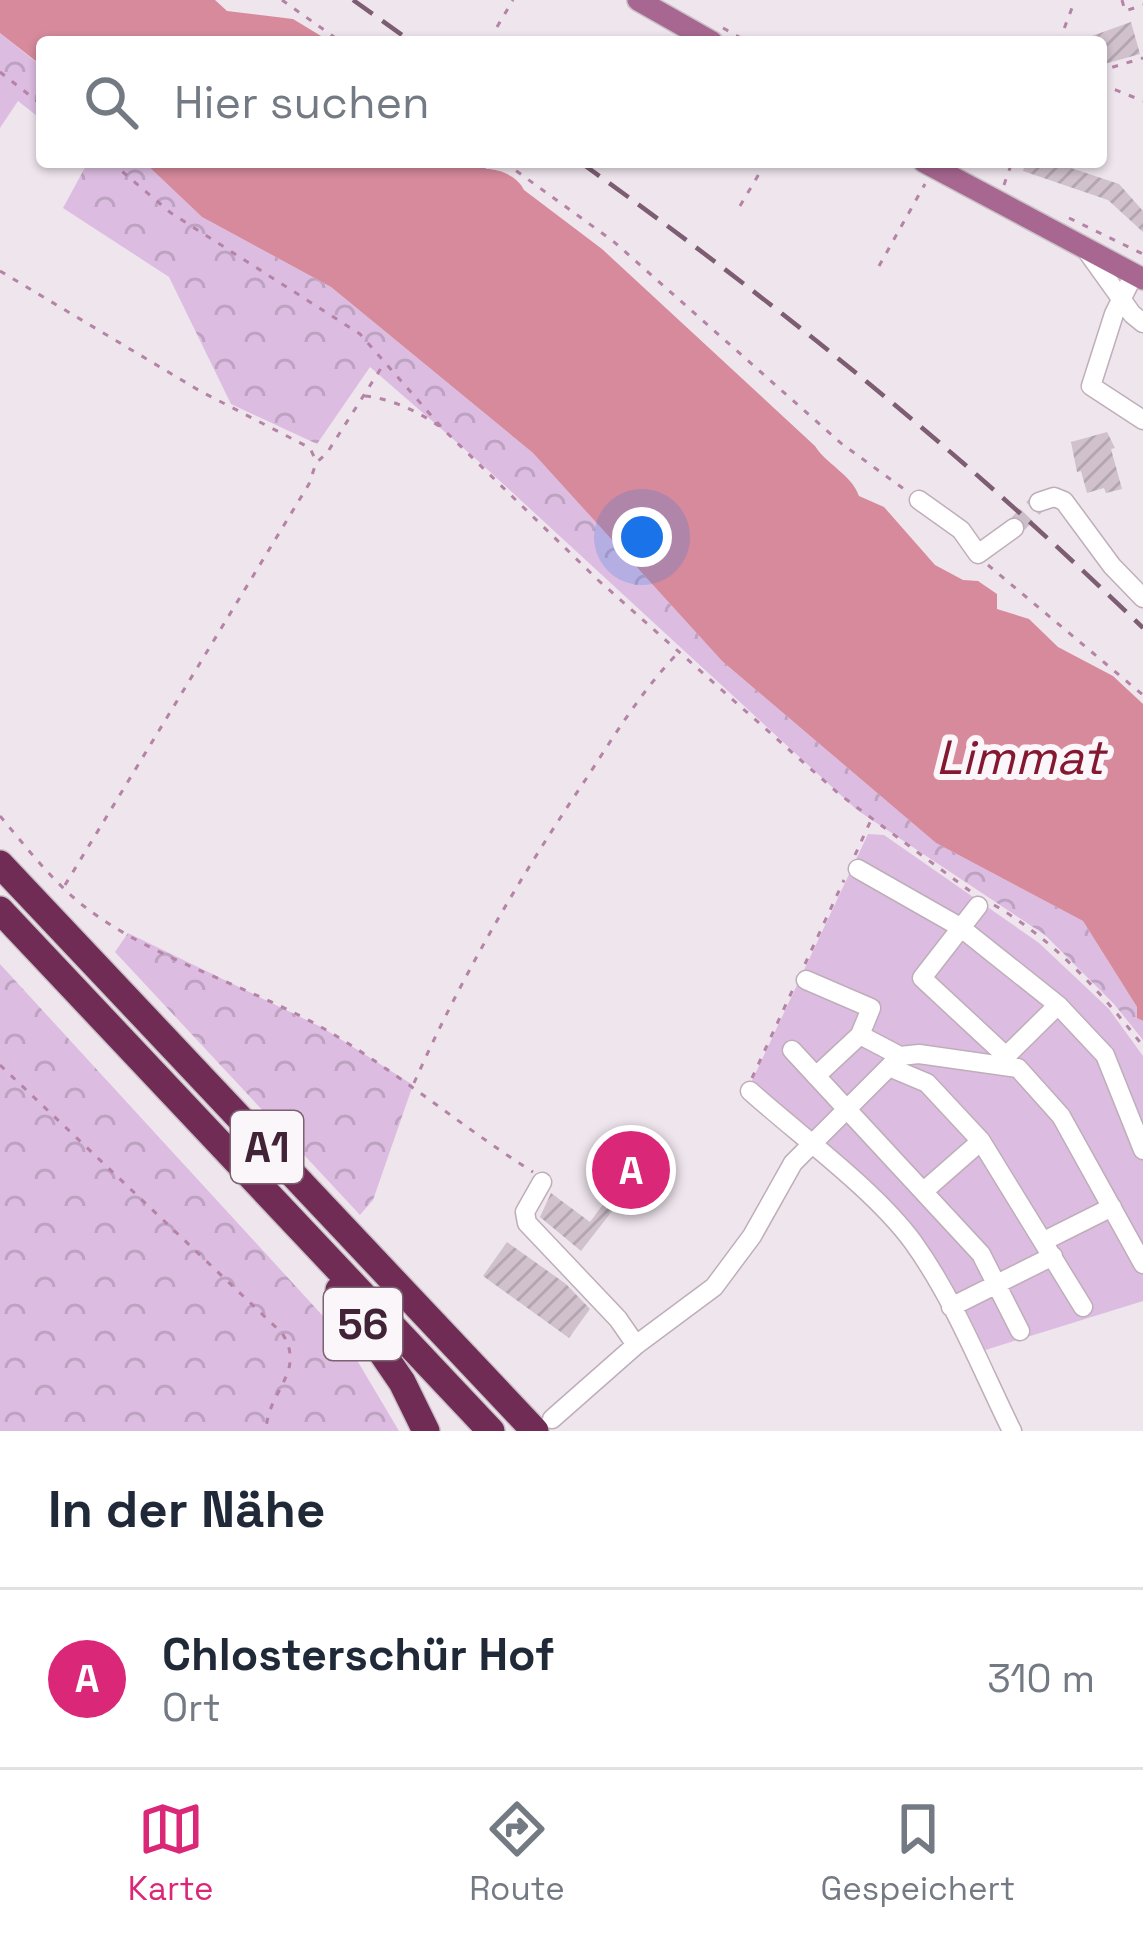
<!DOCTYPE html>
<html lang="de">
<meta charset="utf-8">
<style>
body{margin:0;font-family:"Space Grotesk",sans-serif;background:#f2f2f3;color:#1f2937}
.you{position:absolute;left:642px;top:537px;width:42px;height:42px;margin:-30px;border:9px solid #fff;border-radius:50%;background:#1a73e8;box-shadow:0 0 0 18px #1a73e833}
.badge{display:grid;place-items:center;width:78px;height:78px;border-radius:50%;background:#db2777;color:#fff;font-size:39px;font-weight:700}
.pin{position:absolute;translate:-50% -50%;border:6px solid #fff;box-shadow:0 3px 12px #0006}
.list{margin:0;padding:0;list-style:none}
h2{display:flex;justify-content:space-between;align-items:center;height:156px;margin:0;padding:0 48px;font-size:51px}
h2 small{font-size:39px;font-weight:400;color:#747a83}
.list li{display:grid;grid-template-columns:78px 1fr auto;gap:36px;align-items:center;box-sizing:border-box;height:180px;padding:0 48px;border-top:3px solid #e0e1e3}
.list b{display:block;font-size:45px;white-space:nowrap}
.list p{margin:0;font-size:39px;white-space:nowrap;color:#747a83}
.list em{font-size:39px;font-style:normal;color:#747a83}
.icon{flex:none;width:66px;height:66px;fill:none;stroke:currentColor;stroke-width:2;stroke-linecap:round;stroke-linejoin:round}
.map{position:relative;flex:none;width:1143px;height:1431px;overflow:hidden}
.search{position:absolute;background:#fff;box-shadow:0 3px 9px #0004;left:36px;right:36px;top:36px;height:132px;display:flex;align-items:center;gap:30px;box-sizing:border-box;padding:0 42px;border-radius:12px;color:#747a83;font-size:45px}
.sheet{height:336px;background:#fff}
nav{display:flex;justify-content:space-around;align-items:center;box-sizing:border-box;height:168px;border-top:3px solid #e0e1e3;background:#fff;font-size:33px;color:#747a83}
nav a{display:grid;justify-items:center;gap:6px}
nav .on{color:#db2777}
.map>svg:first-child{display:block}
.forest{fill:url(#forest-crowns)}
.garden{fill:#dcbde1}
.water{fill:#d68a9c}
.building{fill:url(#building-hatch)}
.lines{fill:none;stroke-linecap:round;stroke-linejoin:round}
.minor-tunnel{stroke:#ccbec9;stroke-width:18;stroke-dasharray:18 9;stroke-linecap:butt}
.minor-casing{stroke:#bfaeba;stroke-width:21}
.major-casing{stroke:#cac1c7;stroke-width:24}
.highway-casing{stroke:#cac1c7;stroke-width:30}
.path{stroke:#b483a6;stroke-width:3;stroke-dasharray:6 9;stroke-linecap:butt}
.minor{stroke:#fff;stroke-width:18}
.major{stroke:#a76790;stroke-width:21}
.highway{stroke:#702c55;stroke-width:27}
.rail{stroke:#7d5d72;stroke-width:4.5;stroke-dasharray:24 12;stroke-linecap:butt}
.labels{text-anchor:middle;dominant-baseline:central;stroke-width:12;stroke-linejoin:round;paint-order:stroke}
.shield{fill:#fbf6fa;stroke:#7a6272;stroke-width:3}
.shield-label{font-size:42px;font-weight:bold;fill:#422237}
.water-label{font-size:48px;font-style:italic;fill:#831830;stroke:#fbf6fa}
</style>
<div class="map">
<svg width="1143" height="1431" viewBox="0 0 1143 1431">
<defs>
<pattern id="forest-crowns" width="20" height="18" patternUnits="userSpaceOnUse" patternTransform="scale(3)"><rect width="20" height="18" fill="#dcbde1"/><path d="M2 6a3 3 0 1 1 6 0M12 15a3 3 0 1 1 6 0" fill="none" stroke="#bea2c2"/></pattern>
<pattern id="building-hatch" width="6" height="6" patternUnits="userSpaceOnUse" patternTransform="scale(3)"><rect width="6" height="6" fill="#d0c1cd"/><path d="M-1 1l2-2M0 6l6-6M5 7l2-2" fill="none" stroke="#b4a6b1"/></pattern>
</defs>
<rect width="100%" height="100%" fill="#efe5ed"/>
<path class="forest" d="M0,33L42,67V120L18,101L0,128Z
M88,162H144L202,217L331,287L533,453L722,661L936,843L1083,921L1137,1007V1018L1143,1021V1040L1114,1004L1045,935L857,810L476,459L370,367L317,444L231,404L169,277L63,208Z
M128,933L323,1028L413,1085L373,1200L360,1215L115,952Z
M0,964L345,1340L399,1431H0Z"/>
<path class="garden" d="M868,834L884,835L1039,943L1109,1009L1143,1056V1301L979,1352L927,1253L750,1085Z"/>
<path class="water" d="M0,0H215L227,11L293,19L331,42H42V66L0,33Z
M144,162H483L486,169C501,169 518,177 524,190L602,249L815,446C827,465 851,474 859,496L884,507L935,565L963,580L978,581L997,594V609L1029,619L1058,647L1113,676L1143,704V1021L1137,1018V1007L1083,921L936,843L722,661L533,453L331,287L202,217Z"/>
<path class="building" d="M1131,22L1140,54L1101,65V42H1075Z
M1026,162H1053L1119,184L1143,211V232L1108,200L1023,171Z
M1107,432L1115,448L1111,449L1122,489L1106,493L1104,488L1087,493L1081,471L1077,472L1071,442Z
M645,1131L669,1163L654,1174L660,1182L629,1205L623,1197L581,1251L540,1217L551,1193L590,1222L616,1187L599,1166Z
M507,1242L566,1284L590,1309L569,1338L483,1276Z"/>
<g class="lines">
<path class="minor-tunnel" d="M1014,528L1039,502"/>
<defs>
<path id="minor" d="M1084,247L1132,314L1143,323
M1134,274L1114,314L1091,386L1143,420
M919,500L961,530L978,554L1014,528
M1039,502L1054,497L1064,501L1112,566L1143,598
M858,869L960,927L1058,1005L997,1065
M978,906L922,978L1006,1056
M806,980L871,1008L860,1035L900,1056
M1058,1005L1105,1055L1143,1150
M792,1050L981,1254L1020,1331
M889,1067L927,1083L981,1141L1083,1307
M816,1076L860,1035
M750,1091C800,1136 874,1189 913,1242C954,1299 981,1368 1012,1431
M542,1182L525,1212L527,1223L618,1319L636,1345
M925,1190L981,1141
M1044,1241L1112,1207
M951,1307L1053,1256
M552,1419L636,1345L714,1287L752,1236L793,1163L900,1056L919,1054L1018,1068L1061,1116L1143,1264"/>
<path id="major" d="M638,0L712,42
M924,162L1143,279"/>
<path id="highway" d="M0,864L535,1431
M0,910L491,1431
M339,1290L402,1382L426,1431"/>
</defs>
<use href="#minor" class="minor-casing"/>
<use href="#major" class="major-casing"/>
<use href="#highway" class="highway-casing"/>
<path class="path" d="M282,0L341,42
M1122,0L1125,11L1143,5
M497,27L513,0
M723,28L748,42
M1059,42L1075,0
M0,72L42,105
M1101,75L1103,70L1143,58
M1101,84L1143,101
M111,162L171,213L360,334L444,430L598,580L839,794L970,891
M504,162L613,241L842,444L908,492
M1004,185L1012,162
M740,206L766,162
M1069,218L1143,254
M879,266L925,184
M0,271L200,391L310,448L316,461
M365,396C392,399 417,411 439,426
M988,565L1143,695
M0,816C27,848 55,885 89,910C157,961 253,987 328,1031C400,1074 462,1127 533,1172
M855,855L871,820
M65,885L309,484L316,463L327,453L385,362
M994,905C1054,940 1101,992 1143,1046
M805,964L844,880
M0,1065L282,1333C307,1372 267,1391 266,1431
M752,1078L793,989
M414,1083C462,975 520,877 586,779C614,736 642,690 678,653"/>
<use href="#minor" class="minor"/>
<use href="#major" class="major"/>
<use href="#highway" class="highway"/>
<path class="rail" d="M353,0L412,42
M580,162C779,305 967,457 1143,628"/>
</g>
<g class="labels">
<g class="shield">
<rect x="231" y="1111" width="72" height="72" rx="9"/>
<rect x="324" y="1288" width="78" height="72" rx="9"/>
</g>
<g class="shield-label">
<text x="267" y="1147">A1</text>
<text x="363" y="1324">56</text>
</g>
<g class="water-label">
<text x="1020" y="757">Limmat</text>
</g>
</g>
</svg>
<div class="you"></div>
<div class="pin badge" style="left:631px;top:1170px">A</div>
<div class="search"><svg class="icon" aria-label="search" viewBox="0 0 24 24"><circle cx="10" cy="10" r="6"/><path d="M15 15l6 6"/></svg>Hier suchen</div>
</div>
<section class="sheet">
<h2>In der Nähe<small></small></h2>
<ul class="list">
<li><span class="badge">A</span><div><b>Chlosterschür Hof</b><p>Ort</p></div><em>310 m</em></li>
</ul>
</section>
<nav>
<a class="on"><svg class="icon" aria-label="map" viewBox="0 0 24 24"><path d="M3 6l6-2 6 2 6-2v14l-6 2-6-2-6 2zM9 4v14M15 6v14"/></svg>Karte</a>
<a><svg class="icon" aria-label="directions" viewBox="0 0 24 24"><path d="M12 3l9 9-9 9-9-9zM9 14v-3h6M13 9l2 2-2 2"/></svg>Route</a>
<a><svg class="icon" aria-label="saved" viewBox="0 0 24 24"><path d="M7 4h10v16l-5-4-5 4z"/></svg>Gespeichert</a>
</nav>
